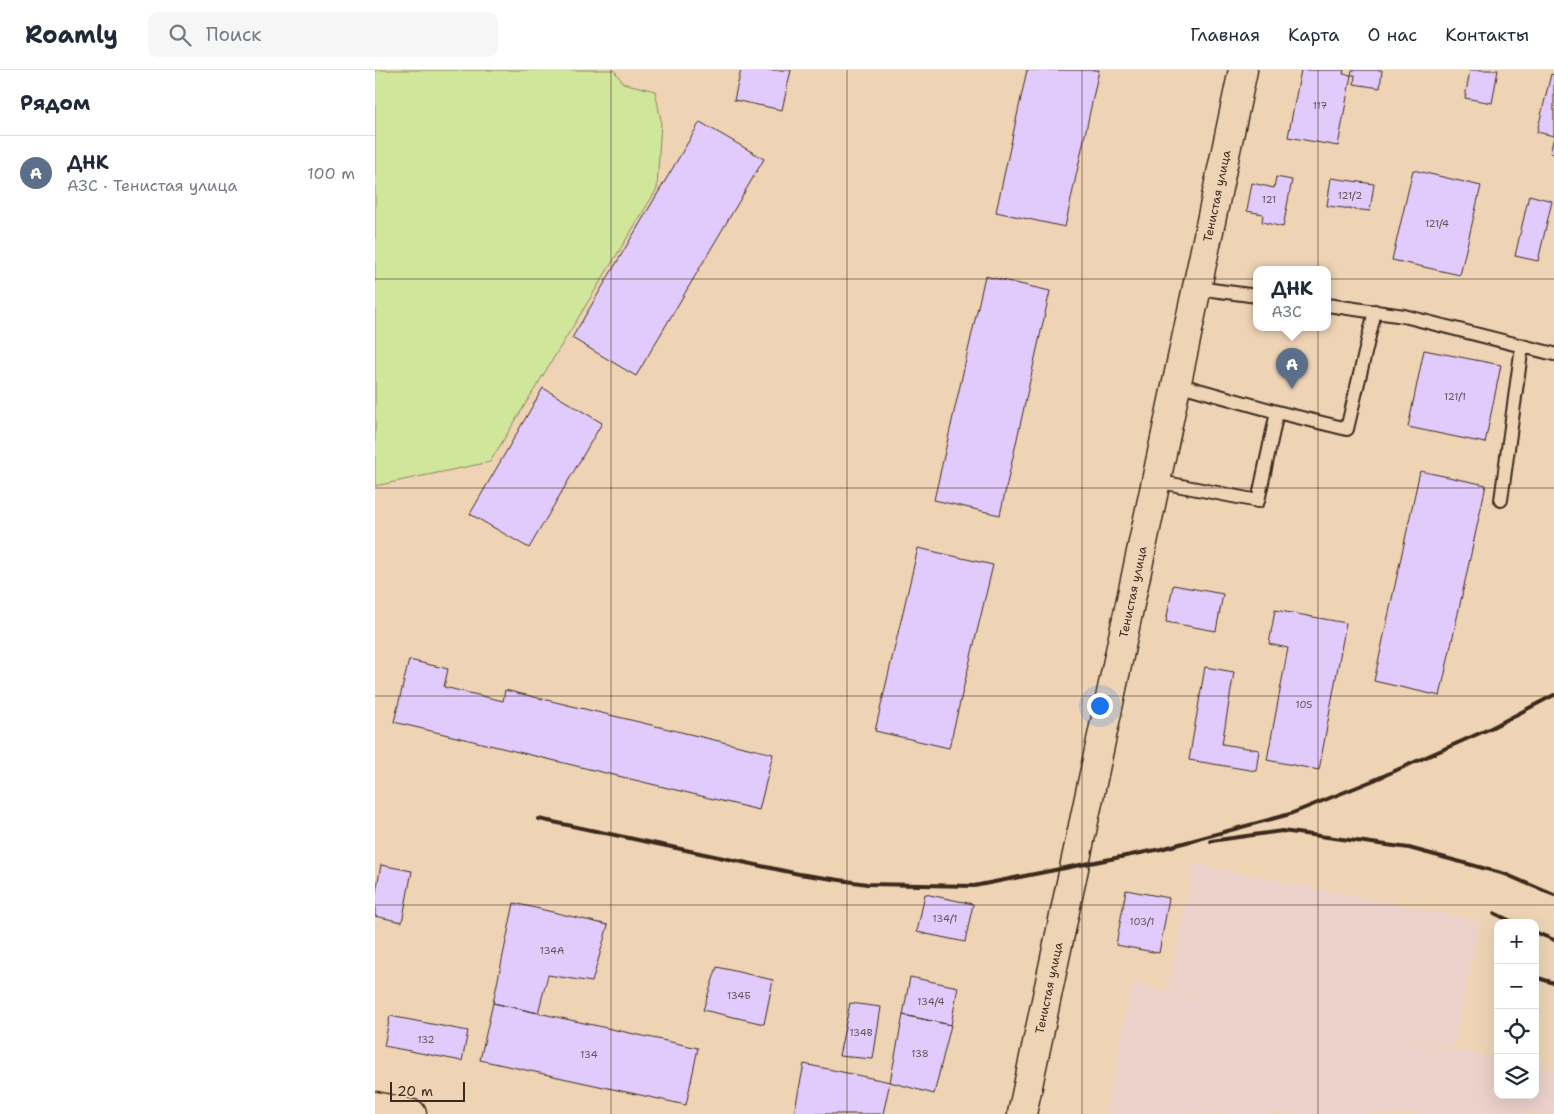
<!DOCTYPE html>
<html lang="ru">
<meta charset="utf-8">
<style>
body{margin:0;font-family:"Shantell Sans",sans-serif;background:#f6f6f7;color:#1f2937}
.controls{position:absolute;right:15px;bottom:15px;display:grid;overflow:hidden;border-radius:10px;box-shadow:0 5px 20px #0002}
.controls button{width:45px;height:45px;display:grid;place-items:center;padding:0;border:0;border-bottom:1px solid #e0e1e3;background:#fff;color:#1f2937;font:25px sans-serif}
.scale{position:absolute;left:15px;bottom:12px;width:75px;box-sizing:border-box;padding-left:5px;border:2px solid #3b2a1e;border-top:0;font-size:14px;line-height:18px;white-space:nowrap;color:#3b2a1e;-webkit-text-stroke:4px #eed4b5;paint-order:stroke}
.you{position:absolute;left:724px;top:635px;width:18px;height:18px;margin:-12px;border:4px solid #fff;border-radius:50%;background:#1a73e8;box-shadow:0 0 0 8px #1a73e833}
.badge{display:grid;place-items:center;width:32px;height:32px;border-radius:50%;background:#b45309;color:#fff;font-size:16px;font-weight:700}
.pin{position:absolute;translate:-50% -41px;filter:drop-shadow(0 1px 2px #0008)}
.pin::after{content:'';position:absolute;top:26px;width:18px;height:15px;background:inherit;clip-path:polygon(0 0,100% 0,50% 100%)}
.popup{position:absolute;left:878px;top:196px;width:78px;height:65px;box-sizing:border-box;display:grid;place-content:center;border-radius:10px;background:#fff;filter:drop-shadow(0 1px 4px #0005);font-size:16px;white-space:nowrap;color:#747a83}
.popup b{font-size:19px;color:#1f2937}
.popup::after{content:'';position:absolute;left:50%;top:100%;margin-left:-10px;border:10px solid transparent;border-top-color:#fff}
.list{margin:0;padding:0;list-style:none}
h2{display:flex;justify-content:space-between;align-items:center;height:65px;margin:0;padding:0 20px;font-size:21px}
h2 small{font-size:16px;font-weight:400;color:#747a83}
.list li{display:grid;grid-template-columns:32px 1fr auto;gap:15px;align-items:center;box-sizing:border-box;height:75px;padding:0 20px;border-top:1px solid #e0e1e3}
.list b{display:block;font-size:19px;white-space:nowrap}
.list p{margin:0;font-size:16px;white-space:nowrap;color:#747a83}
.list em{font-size:16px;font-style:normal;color:#747a83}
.icon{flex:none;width:28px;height:28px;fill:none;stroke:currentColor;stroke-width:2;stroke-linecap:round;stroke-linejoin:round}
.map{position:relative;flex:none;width:1179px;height:1044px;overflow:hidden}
header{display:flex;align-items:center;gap:30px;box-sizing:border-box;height:70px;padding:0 25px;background:#fff;border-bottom:1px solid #e0e1e3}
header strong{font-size:24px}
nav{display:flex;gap:28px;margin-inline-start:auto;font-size:18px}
.search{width:350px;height:45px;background:#f6f6f7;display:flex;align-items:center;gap:12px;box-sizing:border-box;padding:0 18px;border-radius:10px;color:#747a83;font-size:19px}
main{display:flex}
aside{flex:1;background:#fff}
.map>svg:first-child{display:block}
.built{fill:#ead1ca}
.green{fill:#d0e69b;stroke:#86885c}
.building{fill:#e1cbfc;stroke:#3b2a1e}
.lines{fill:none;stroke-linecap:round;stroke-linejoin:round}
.lane-casing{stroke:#3b2a1e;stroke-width:16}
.secondary-casing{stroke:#3b2a1e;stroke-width:31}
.lane{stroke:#eed4b5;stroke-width:12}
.secondary{stroke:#eed4b5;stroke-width:28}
.rail{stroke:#3b2a1e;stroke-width:4}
.grid{fill:none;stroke:#3b2a1e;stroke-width:1;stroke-opacity:0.55}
.labels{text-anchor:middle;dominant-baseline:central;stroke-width:4;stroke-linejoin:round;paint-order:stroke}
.number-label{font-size:10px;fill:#645256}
.street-label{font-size:12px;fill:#3b2a1e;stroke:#eed4b5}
</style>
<header>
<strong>Roamly</strong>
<div class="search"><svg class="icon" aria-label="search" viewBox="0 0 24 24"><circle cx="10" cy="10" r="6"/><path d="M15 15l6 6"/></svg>Поиск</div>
<nav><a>Главная</a><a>Карта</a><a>О нас</a><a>Контакты</a></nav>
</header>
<main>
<aside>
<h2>Рядом<small></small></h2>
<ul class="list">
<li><span class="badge" style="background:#5c6f8a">A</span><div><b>ДНК</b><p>АЗС · Тенистая улица</p></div><em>100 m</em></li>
</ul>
</aside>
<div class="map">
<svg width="1179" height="1044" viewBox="0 0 1179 1044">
<rect width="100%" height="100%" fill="#eed4b5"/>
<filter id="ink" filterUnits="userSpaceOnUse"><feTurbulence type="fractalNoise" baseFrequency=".02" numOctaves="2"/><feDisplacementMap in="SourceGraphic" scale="10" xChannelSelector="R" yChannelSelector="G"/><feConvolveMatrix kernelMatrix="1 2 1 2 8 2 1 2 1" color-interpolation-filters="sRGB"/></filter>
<g filter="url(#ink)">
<path class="built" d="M819,794L1105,851L1079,977L946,952L1123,988V1025H1160V996L1179,1000V1044H731L757,914L854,933L793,919Z"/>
<path class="green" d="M0,0H239L248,13L280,21L286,50L282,119L115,392L0,416Z"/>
<path class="building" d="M366,0H416L407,40L359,30Z
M652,0H724L690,157L621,142Z
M926,0H969L968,4L976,5L963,76L913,67Z
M977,0H1007L1005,18L979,14L980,5H976Z
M1095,0H1123L1117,33L1090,28Z
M1176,4L1179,5V66L1162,62Z
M325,52L389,89L261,306L197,268Z
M1179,67V84L1175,83Z
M1038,100L1106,116L1085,205L1017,190Z
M901,107L917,110L908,157L887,152L888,144L872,141L877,113L899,118Z
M956,108L999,114L995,141L952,136Z
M1154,125L1177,131L1163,191L1140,186Z
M610,206L675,221L625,445L559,430Z
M1049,280L1126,295L1110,373L1033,357Z
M168,318L227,353L154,478L95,444Z
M1045,401L1111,415L1065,626L999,611Z
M543,478L618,495L574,678L500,661Z
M798,515L848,524L841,561L791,552Z
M900,540L971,553L944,700L892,690L913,578L894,574Z
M34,590L73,599L69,617L128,631L130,620L398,684L384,740L19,652Z
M830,597L859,602L847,674L884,680L881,701L814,690Z
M6,795L37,801L27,852L0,846V828Z
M751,820L794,828L784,883L741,875Z
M550,824L598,834L590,872L542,862Z
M139,833L233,855L217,912L173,905L163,943L118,933Z
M342,897L398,910L389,954L328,940Z
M535,907L583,917L576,955L528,945Z
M118,933L323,978L311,1035L105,990Z
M475,933L506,937L498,989L464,986Z
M528,945L576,955L559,1024L515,1012Z
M15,946L93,961L87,991L9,976Z
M429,994L515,1012L508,1044H419Z"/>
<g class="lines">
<defs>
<path id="lane" d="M822,218L882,226
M952,235L1029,246L1179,284
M902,342L972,359L1000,241
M781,411L883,431L902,342L802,314
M1126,430L1147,276"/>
<path id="secondary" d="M0,1036L37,1044
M647,1044L868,0"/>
</defs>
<use href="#lane" class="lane-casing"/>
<use href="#secondary" class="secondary-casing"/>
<use href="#lane" class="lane"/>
<use href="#secondary" class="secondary"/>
<path class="rail" d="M164,749L424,804L492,814L599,816L786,779L915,744L997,711L1114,659L1179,625
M836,771L907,761L1034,778L1130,804L1179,825
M1119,843L1140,853
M1160,862L1179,870
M1160,907L1179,913"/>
</g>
</g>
<path class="grid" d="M236,0V1044M472,0V1044M707,0V1044M943,0V1044M0,209H1179M0,418H1179M0,626H1179M0,835H1179"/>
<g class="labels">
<g class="number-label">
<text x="945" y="35">117</text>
<text x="975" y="125">121/2</text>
<text x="894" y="129">121</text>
<text x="1062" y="153">121/4</text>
<text x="1080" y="326">121/1</text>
<text x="929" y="634">105</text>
<text x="570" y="848">134/1</text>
<text x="767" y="851">103/1</text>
<text x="177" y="880">134А</text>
<text x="364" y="925">134Б</text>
<text x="556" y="931">134/4</text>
<text x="486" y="962">134В</text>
<text x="51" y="969">132</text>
<text x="545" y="983">138</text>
<text x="214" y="984">134</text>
</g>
<g class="street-label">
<text transform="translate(842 126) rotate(-78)">Тенистая улица</text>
<text transform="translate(758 522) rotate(-78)">Тенистая улица</text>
<text transform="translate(674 918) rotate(-78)">Тенистая улица</text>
</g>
</g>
</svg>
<div class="controls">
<button>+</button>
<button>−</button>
<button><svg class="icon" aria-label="locate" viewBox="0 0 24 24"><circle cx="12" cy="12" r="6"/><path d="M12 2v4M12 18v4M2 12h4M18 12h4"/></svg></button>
<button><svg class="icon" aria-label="layers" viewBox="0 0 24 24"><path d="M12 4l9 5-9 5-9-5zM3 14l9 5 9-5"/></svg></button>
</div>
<div class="scale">20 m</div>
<div class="you"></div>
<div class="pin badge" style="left:917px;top:319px;background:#5c6f8a">A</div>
<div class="popup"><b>ДНК</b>АЗС</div>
</div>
</main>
